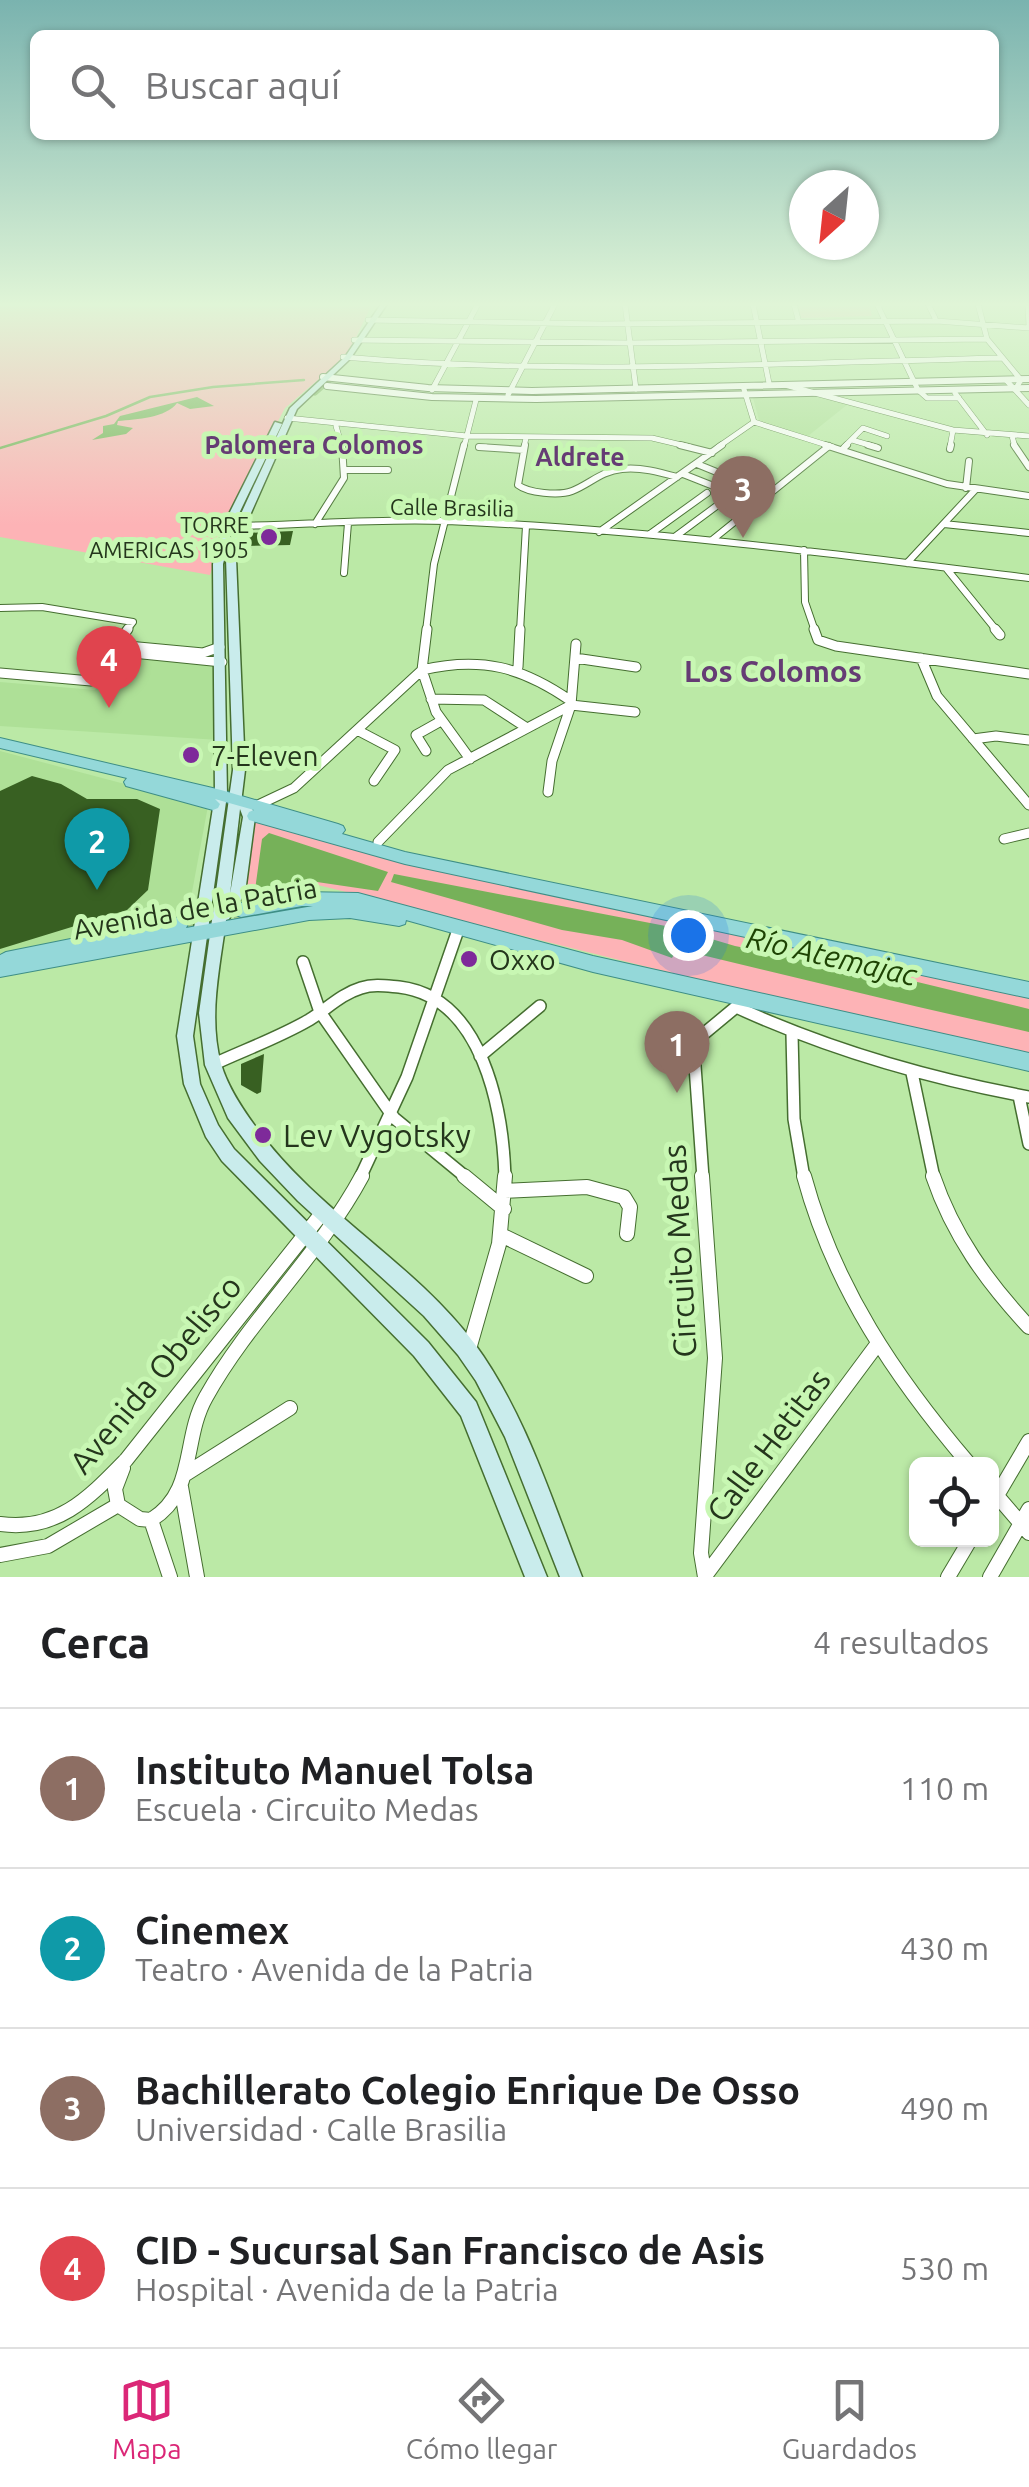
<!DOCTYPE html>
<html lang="es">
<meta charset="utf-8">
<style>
body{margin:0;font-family:Ubuntu,sans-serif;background:#f6f6f6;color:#202124}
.controls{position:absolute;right:30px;bottom:30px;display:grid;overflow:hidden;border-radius:15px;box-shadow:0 2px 8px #0004}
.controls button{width:90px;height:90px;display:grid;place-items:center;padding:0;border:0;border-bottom:2px solid #e0e0e0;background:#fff;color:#202124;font:50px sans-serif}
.compass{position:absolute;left:789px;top:170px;width:90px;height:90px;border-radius:50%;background:#fff;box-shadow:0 2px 8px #0004;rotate:207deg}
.you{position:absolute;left:688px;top:935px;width:35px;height:35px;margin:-25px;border:8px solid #fff;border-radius:50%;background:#1a73e8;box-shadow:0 0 0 15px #1a73e833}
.badge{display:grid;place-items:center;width:65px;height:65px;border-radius:50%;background:#db2777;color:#fff;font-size:32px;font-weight:700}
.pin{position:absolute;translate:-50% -82px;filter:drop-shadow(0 2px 5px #0008)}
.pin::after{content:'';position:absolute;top:52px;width:35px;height:30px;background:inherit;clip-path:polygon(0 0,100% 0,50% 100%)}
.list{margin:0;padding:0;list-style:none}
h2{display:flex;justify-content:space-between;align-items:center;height:130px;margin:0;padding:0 40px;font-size:42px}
h2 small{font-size:32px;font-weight:400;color:#757577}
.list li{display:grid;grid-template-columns:65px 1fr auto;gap:30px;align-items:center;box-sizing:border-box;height:160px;padding:0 40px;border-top:2px solid #e0e0e0}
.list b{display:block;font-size:38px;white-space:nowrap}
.list p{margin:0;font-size:32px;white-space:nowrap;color:#757577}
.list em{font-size:32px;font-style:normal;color:#757577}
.icon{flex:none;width:55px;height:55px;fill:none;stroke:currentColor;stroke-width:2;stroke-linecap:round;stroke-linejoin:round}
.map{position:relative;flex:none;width:1029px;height:1577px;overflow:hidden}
.search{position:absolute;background:#fff;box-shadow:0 2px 8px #0004;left:30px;right:30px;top:30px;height:110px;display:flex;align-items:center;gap:25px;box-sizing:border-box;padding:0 35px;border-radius:15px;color:#757577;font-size:38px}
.sheet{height:770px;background:#fff}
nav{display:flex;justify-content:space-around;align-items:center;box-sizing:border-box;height:140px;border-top:2px solid #e0e0e0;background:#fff;font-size:28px;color:#757577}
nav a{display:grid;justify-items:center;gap:5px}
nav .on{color:#db2777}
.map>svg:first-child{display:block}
.built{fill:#aee097}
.green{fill:#fdb3b6}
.water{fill:#76b159}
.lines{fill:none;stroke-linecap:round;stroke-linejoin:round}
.stream{stroke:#76b159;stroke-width:2.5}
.canal{stroke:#76b159;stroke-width:5}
.building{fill:#386022}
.primary-tunnel{stroke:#9dc58a;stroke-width:18;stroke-dasharray:18 9;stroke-linecap:butt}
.minor-far4-casing{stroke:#456e30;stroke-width:6}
.minor-far3-casing{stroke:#456e30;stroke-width:8}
.minor-far2-casing{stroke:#456e30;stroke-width:11}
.minor-far1-casing{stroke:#456e30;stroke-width:14}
.minor-casing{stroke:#456e30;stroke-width:16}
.tertiary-casing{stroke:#456e30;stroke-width:8}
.secondary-casing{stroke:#456e30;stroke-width:3}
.primary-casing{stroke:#3e8e86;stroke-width:2}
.minor-far4{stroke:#fff;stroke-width:5}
.minor-far3{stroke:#fff;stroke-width:6}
.minor-far2{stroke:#fff;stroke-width:9}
.minor-far1{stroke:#fff;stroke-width:11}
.minor{stroke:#fff;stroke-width:14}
.tertiary{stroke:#fff;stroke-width:6}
.secondary{fill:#c9ecec;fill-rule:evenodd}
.primary{fill:#94d8d9;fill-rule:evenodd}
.poi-dot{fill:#7e2a9a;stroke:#c8f7b3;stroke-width:4}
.labels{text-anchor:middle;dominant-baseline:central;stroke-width:10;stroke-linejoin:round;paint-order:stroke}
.far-street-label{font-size:22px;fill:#24361c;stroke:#c8f7b3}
.far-poi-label{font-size:22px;fill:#24361c;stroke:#c8f7b3;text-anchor:end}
.far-neighbourhood-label{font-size:25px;font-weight:bold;fill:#653c74;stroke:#c8f7b3}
.poi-label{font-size:28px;fill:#24361c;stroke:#c8f7b3;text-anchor:start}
.street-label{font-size:28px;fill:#24361c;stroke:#c8f7b3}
.neighbourhood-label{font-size:30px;font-weight:bold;fill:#653c74;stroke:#c8f7b3}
.water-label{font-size:30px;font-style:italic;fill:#1d4303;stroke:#c8f7b3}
.near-poi-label{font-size:32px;fill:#24361c;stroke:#c8f7b3;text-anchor:start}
.near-street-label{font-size:32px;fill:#24361c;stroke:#c8f7b3}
</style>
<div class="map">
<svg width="1029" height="1577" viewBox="0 0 1029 1577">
<rect width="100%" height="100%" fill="#bbe9a6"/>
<path class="built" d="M807,393L848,404L808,436L759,420L752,394Z
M117,657L214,664L219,740L0,726V682L95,690Z
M0,751L208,806L187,919L0,954Z"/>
<path class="green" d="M0,304H372L348,354L285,408L231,509L210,575L0,537Z
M798,304H869L872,316L801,318Z
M255,822L340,846L1029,997V1054L788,1002L318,885L250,893L245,879Z"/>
<path class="water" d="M197,397L214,406L190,409L177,403C166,418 137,419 118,421L117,425L133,428L126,434L92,440L103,433V426L114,424L120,416Z
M269,833L388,872L378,891L317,882L255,890L262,839Z
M394,874L671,927L735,946L905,979L1029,1009V1032C911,1006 794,977 677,949L672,958L622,940L562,930L391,882Z"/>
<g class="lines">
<path class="stream" d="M0,448L106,416L150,397L213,387L304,380"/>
<path class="canal" d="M315,393L329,381"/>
</g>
<path class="building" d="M293,531L290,545L243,546L247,533Z
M32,776L61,784L87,799H137L160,809L148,890L127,910L0,949V791Z
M264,1054L261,1092L257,1094L241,1085V1064Z"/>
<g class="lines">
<path class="primary-tunnel" d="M180,924L241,910"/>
<defs>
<path id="minor-far4" d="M625,304L636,389
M753,304L769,383
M794,304L798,319
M877,304L918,390L927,398H959
M928,304L935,318
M978,304L987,339L1021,380L1016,388
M1028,304L1029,326
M368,320L602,324L937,321L1029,328
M354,340L629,343L987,339
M343,357C561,376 783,363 1002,358
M1006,380L1029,405
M785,385L953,430L1029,436
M432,390L478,304
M955,393L987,435
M508,395L555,304
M287,418L467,436L652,438L690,447
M754,422L833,447
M336,426L342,447
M1012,436L1015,447
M852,440L876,447
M464,447L476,400
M479,447H486
M524,447L526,438
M718,447L754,422L743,386
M844,447L863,428L887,436
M950,447L953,430"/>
<path id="minor-far3" d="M525,445L518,485C528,493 559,496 572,491C590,484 601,471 622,469C641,467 659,472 677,477
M680,445L712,453
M825,445L947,484L1029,496
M868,445L878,448
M1014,445L1029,467
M479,447L524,450
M950,449L951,445
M842,450L847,445
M697,464L741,482
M346,470H388
M683,474L721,489
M966,488L969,461
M315,524L344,478L342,445
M944,524L1029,533
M235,526C306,525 377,518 447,521C642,529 836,554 1029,578
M599,532L722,445
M650,534L707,493
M676,536L734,493
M712,540L829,446
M804,550L805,602L815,631
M907,563L976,489
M946,568L997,631
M344,573L348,523
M0,608L42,607L133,622L126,631
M426,631L434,564L464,445
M520,631L526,526"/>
<path id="minor-far2" d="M814,629L818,640L836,646L1029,674
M995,629L1000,635
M117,645L203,653L220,647
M113,651L222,662
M575,658L636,667
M921,658L937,696L1029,805
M518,667L520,629
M422,670C481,656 522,667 571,701
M422,670L436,712L470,759
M0,673L91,681L128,629
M431,699L484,700L527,728
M357,730L395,750L374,781
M973,739L996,736L1029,740
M426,751L416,735L441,721
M548,792L552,761L571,705L576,644
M258,805L294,788L422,670L427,629
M1004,839L1029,833
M378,842L448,770L571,705L635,712"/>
<path id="minor-far1" d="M303,962L320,1012L394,1118L467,1178
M736,1007C830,1050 927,1078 1029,1097
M792,1034L794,1119L804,1178
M480,1056L540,1006
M212,1065C244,1050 278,1038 309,1020C327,1009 341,994 361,988C374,984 386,986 399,987C483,997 503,1110 505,1178
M912,1073L934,1178
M1019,1096L1029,1144
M360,1178L407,1077L458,930
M703,1178L694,1052L701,1036L736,1007"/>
<path id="minor" d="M464,1176L504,1209
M702,1176L715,1358L701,1553L705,1577
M804,1176C834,1287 895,1377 969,1464
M933,1176C953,1235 987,1282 1029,1327
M505,1191L587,1187L624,1197L630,1207L627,1234
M501,1235L586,1276
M469,1349L499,1244L505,1176
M184,1475L290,1408
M181,1487L197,1577
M992,1490L1029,1533
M992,1504L1029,1441
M118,1505L115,1489L123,1468
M118,1505L140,1519L151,1520
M151,1520C197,1492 182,1439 206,1397C250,1318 319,1256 362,1176
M151,1520L170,1577
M0,1524C57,1532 89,1498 126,1460L323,1212
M0,1555L48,1546L118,1505
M705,1576L876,1346
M948,1577L970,1540
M990,1577L1029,1509"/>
<path id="tertiary" d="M323,377L428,388L532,391L1029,379
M327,386L432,397L536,399L1029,388"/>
<path id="secondary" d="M381,304H387L350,359L297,409L243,531L236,558L245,770L241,803L246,801L250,802L255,817L245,893L229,919L226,920C220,967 208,1017 221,1064C228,1088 243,1110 258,1130C318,1212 413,1262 474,1343C525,1412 551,1498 582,1577H560L505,1437L476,1381L458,1355L424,1316L298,1201L260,1161L228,1118L205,1065L199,1013L233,770L226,558L233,531L290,408L345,357ZM240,809L243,817L230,894Z
M275,422L282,424L233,526L223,564L227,795L193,1036L200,1084L218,1125L234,1149L428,1342L476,1402L547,1577H525L461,1416L414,1356L222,1161L206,1137L184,1084L177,1036L215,795L213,564L223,526Z"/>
<path id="primary" d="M0,738L221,790L338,824L343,826L345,830L342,834L405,852L1029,982V998L405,864L249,820L247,816L249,812L254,810L215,799L220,804L218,808L213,810L126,786L124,782L127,778L0,748Z
M302,892L358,893L593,956L1029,1053V1071L593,972L406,920L405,924L399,926L350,918L309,920L0,977V955L6,952L180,917L186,919L188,924L186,928L313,906H302L241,917L236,915L233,910L236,905L241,903Z"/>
</defs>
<use href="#minor-far4" class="minor-far4-casing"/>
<use href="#minor-far3" class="minor-far3-casing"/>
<use href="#minor-far2" class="minor-far2-casing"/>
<use href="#minor-far1" class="minor-far1-casing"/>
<use href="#minor" class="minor-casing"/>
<use href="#tertiary" class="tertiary-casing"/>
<use href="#secondary" class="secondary-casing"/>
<use href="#primary" class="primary-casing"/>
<use href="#minor-far4" class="minor-far4"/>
<use href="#minor-far3" class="minor-far3"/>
<use href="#minor-far2" class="minor-far2"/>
<use href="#minor-far1" class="minor-far1"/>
<use href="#minor" class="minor"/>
<use href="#tertiary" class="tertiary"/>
<use href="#secondary" class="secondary"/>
<use href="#primary" class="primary"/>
</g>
<linearGradient id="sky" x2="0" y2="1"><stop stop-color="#7ab3af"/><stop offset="0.58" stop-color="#e0f5d7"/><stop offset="1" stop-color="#e0f5d7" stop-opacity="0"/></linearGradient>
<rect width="1029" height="525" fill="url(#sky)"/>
<g class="poi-dot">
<circle cx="269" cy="537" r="10"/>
<circle cx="191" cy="755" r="10"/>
<circle cx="469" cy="959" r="10"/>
<circle cx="263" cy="1135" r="10"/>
</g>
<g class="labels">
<g class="far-street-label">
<text transform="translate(452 507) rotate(1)">Calle Brasilia</text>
</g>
<g class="far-poi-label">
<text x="249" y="524">TORRE<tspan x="249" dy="25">AMERICAS 1905</tspan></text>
</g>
<g class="far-neighbourhood-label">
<text x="314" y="445">Palomera Colomos</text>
<text x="580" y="457">Aldrete</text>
</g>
<g class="poi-label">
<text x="211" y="755">7-Eleven</text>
<text x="489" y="959">Oxxo</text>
</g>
<g class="street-label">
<text transform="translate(195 908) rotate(-10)">Avenida de la Patria</text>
</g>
<g class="neighbourhood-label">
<text x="773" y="671">Los Colomos</text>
</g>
<g class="water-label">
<text transform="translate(832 956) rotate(13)">Río Atemajac</text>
</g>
<g class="near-poi-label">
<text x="283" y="1135">Lev Vygotsky</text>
</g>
<g class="near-street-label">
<text transform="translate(679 1251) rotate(-93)">Circuito Medas</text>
<text transform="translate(155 1374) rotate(-50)">Avenida Obelisco</text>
<text transform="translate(768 1445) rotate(-53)">Calle Hetitas</text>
</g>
</g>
</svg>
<div class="controls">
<button><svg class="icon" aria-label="locate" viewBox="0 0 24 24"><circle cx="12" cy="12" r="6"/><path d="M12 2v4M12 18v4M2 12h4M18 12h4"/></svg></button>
</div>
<svg class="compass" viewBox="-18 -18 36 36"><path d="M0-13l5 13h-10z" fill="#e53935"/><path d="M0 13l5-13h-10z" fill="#757577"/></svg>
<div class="you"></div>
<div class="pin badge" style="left:677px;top:1093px;background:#8d6e63">1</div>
<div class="pin badge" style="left:97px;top:890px;background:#0f9aa8">2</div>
<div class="pin badge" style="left:743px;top:538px;background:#8d6e63">3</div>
<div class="pin badge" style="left:109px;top:708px;background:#e0444e">4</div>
<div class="search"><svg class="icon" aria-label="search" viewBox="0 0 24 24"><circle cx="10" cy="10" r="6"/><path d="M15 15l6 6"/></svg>Buscar aquí</div>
</div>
<section class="sheet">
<h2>Cerca<small>4 resultados</small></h2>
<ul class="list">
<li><span class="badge" style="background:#8d6e63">1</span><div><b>Instituto Manuel Tolsa</b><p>Escuela · Circuito Medas</p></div><em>110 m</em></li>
<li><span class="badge" style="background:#0f9aa8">2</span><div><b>Cinemex</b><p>Teatro · Avenida de la Patria</p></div><em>430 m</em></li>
<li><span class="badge" style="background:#8d6e63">3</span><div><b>Bachillerato Colegio Enrique De Osso</b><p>Universidad · Calle Brasilia</p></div><em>490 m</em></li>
<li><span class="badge" style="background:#e0444e">4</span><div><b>CID - Sucursal San Francisco de Asis</b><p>Hospital · Avenida de la Patria</p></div><em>530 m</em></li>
</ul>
</section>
<nav>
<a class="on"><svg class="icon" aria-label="map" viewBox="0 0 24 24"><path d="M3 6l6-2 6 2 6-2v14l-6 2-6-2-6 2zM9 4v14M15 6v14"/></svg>Mapa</a>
<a><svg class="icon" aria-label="directions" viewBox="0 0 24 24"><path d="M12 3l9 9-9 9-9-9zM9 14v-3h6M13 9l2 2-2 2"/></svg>Cómo llegar</a>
<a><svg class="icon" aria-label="saved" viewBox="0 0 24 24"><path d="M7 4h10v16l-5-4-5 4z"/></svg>Guardados</a>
</nav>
